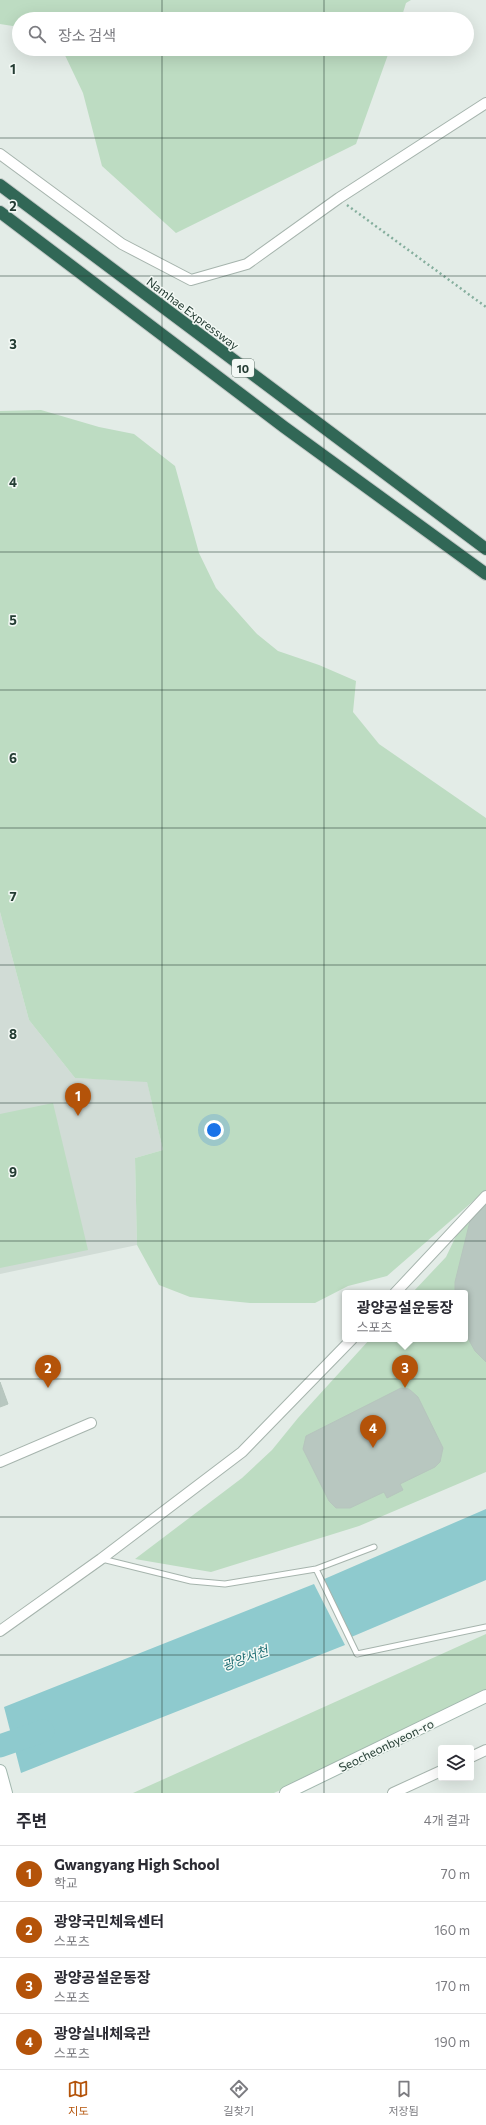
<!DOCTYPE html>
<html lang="ko">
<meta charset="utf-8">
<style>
body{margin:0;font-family:Commissioner,"Noto Sans KR",sans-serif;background:#f2f2f3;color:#2b2b33}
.controls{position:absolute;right:12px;bottom:12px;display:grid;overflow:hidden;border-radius:4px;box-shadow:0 4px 16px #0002}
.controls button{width:36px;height:36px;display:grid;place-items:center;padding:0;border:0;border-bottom:1px solid #e1e1e2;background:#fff;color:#2b2b33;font:20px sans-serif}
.you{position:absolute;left:214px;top:1130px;width:14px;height:14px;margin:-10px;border:3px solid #fff;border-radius:50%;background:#1a73e8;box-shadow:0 0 0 6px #1a73e833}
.badge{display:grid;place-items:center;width:26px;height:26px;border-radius:50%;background:#b45309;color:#fff;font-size:13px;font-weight:700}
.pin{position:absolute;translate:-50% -33px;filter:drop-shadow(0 1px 2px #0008)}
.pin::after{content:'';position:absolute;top:21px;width:14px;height:12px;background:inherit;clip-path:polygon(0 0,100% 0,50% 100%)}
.popup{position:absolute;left:342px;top:1290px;width:126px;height:52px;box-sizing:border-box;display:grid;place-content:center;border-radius:4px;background:#fff;filter:drop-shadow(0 1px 3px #0005);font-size:13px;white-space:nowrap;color:#7c7c81}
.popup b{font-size:15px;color:#2b2b33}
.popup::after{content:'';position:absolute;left:50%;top:100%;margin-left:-8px;border:8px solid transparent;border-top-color:#fff}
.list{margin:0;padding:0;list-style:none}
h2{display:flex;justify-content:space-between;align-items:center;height:52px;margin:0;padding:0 16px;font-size:17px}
h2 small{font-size:13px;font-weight:400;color:#7c7c81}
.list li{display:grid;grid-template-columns:26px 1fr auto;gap:12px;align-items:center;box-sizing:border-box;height:56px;padding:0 16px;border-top:1px solid #e1e1e2}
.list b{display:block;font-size:15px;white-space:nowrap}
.list p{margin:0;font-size:13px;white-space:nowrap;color:#7c7c81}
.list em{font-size:13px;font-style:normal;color:#7c7c81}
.icon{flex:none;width:22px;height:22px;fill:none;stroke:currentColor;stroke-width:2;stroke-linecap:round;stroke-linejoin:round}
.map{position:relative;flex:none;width:486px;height:1793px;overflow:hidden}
.search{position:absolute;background:#fff;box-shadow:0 4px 16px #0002;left:12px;right:12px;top:12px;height:44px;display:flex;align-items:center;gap:10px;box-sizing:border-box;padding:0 14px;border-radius:22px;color:#7c7c81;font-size:15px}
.sheet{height:276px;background:#fff}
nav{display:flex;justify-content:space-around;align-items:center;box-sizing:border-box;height:56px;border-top:1px solid #e1e1e2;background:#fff;font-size:11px;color:#7c7c81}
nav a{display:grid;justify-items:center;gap:2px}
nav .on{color:#b45309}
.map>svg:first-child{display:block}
.built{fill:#d1dcd6}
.green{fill:#bddcc2}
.water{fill:#8ecace}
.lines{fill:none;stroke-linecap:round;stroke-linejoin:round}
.river{stroke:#8ecace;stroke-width:23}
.building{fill:#b8c7c0;stroke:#b6c5bd}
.lane-casing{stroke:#a6b4ad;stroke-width:7}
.street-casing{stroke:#a6b4ad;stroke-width:12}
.secondary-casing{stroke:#a2b7ae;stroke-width:14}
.highway-casing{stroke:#c2c8c6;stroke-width:14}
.path{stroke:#85ae9d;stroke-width:2.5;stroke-dasharray:2 3;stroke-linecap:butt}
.lane{stroke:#fff;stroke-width:5}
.street{stroke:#fff;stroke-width:10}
.secondary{stroke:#fff;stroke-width:12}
.highway{stroke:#316756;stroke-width:12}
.grid{fill:none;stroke:#243c33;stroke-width:1;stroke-opacity:0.55}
.labels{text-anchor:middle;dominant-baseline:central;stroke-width:3;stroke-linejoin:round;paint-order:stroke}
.shield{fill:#f3f9f5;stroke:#62756d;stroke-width:1}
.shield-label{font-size:11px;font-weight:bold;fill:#243c33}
.street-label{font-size:12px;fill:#243c33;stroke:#f3f9f5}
.water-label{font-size:13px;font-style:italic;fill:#216f75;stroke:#f3f9f5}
.grid-label{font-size:13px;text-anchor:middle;font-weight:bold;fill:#243c33;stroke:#f3f9f5;stroke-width:3;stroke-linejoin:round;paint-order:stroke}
</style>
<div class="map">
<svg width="486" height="1793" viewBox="0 0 486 1793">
<rect width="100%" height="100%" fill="#e3ece7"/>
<path class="built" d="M0,912L29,1020L75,1078L147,1081L163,1150L135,1158L137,1245L0,1274Z"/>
<path class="green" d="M0,0H411L406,3L401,19H19V27L0,24Z
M62,49H390L356,144L176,233L102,166L83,93Z
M41,410L99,427L134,434L175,466L199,553L216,588L257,634L278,651L319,665L356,681L353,712L379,744L486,818V1190L387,1276L348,1286L315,1303H250L190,1297L159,1285L137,1245L135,1158L163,1150L147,1082L75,1078L29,1020L0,912V411Z
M53,1103L88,1250L0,1268V1114Z
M486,1197V1472L359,1526L211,1572L135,1559L242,1478L272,1450L298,1418L370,1339H465V1293H412L446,1257L466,1215Z
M486,1634V1693L274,1793H133Z"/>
<path class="water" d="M486,1509V1580L349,1638L322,1580Z
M314,1584L345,1645L21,1773L4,1707Z"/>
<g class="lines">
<path class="river" d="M0,1746L43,1731"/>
</g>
<path class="building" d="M486,1205V1362L475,1351L465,1333V1293H455V1282L470,1221Z
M0,1382L8,1404L0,1407Z
M401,1388L409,1389L418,1397L443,1448L440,1462L435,1467L400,1484L403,1490L387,1498L384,1492L350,1508H336L329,1501L303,1449L306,1436Z"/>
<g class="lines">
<defs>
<path id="lane" d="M102,1559L191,1581L225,1584L316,1569L357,1654L486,1627
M316,1569L374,1547"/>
<path id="street" d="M0,154L122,244L191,280L247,264L339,198L486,103
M395,1293L486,1196
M0,1462L91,1423
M0,1631L101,1559L242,1452L352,1339
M471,1757L486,1750
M393,1793L441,1771"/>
<path id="secondary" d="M0,1771L6,1793
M286,1793L486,1696"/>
<path id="highway" d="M0,185L486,549
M0,212L284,427L486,574"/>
</defs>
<use href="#lane" class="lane-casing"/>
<use href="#street" class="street-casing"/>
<use href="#secondary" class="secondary-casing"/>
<use href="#highway" class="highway-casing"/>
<path class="path" d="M347,205L486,307"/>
<use href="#lane" class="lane"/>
<use href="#street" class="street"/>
<use href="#secondary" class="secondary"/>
<use href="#highway" class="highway"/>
</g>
<path class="grid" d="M162,0V19M324,0V19M162,49V1793M324,49V1793M0,138H486M0,276H486M0,414H486M0,552H486M0,690H486M0,828H486M0,965H486M0,1103H486M0,1241H486M0,1379H486M0,1517H486M0,1655H486"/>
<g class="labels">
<rect class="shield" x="232" y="359" width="22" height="18" rx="3"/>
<g class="shield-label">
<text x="243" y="368">10</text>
</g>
<g class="street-label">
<text transform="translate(193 313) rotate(37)">Namhae Expressway</text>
<text transform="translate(386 1745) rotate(-26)">Seocheonbyeon-ro</text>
</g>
<g class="water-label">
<text transform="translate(245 1658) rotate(-20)">광양서천</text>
</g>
</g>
<g class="grid-label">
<text x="13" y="74">1</text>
<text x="13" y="211">2</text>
<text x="13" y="349">3</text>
<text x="13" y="487">4</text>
<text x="13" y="625">5</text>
<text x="13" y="763">6</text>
<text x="13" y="901">7</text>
<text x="13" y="1039">8</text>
<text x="13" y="1177">9</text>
</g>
</svg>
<div class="controls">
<button><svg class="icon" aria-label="layers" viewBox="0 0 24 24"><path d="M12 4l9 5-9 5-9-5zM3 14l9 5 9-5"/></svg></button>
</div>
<div class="you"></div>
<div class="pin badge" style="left:78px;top:1116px">1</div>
<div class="pin badge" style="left:48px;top:1388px">2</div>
<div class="pin badge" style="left:405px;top:1388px">3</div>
<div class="popup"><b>광양공설운동장</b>스포츠</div>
<div class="pin badge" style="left:373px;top:1448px">4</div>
<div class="search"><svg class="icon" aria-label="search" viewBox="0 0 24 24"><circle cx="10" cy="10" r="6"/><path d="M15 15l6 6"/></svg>장소 검색</div>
</div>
<section class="sheet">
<h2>주변<small>4개 결과</small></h2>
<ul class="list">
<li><span class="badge">1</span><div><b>Gwangyang High School</b><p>학교</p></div><em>70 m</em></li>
<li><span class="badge">2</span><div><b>광양국민체육센터</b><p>스포츠</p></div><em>160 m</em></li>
<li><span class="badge">3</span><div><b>광양공설운동장</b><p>스포츠</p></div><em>170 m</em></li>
<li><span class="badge">4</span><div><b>광양실내체육관</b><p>스포츠</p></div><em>190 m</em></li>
</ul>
</section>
<nav>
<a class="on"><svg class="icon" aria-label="map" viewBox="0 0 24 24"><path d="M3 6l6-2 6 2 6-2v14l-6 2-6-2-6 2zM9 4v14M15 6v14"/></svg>지도</a>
<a><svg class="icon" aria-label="directions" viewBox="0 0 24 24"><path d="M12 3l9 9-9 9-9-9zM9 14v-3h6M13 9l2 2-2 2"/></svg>길찾기</a>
<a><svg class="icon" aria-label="saved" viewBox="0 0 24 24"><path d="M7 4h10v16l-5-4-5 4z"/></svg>저장됨</a>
</nav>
